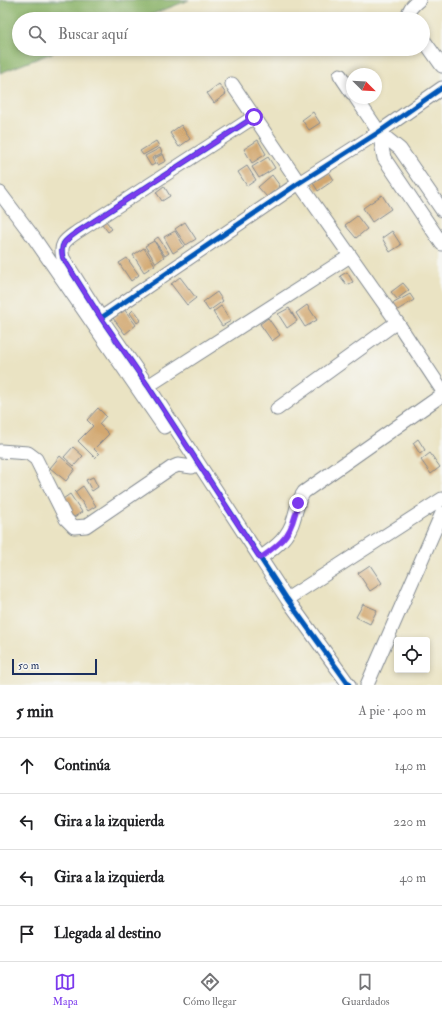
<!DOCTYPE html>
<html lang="es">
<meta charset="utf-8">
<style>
body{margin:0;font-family:"IM FELL Double Pica",serif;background:#f2f2f2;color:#202124}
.controls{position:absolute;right:12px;bottom:12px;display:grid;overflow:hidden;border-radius:4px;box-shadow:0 2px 6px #0003}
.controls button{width:36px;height:36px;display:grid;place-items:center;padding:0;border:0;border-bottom:1px solid #e0e0e0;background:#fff;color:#202124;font:20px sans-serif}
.compass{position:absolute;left:346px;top:68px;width:36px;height:36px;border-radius:50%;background:#fff;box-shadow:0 2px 6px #0003;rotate:114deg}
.scale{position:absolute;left:12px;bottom:10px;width:85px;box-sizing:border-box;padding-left:4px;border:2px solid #1b2f5e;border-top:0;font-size:11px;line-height:14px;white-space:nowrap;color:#1b2f5e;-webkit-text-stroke:3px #f6f6f2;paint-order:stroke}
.stop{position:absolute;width:12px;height:12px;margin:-9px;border:3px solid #7c3aed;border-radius:50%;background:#fff}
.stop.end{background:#7c3aed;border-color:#fff;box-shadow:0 1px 4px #0008}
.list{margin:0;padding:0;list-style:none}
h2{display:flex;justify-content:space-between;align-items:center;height:52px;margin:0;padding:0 16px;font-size:17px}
h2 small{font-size:13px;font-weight:400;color:#757577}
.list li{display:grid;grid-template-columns:26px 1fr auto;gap:12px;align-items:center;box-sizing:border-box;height:56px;padding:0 16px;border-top:1px solid #e0e0e0}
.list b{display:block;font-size:15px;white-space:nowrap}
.list em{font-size:13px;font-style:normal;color:#757577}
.icon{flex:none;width:22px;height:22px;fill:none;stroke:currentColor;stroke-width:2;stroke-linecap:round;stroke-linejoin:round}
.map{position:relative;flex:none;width:442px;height:685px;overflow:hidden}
.search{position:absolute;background:#fff;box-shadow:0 2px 6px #0003;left:12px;right:12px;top:12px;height:44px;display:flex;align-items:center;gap:10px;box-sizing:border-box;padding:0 14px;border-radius:22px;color:#757577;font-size:15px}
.sheet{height:276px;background:#fff}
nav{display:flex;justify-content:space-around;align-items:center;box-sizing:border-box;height:56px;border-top:1px solid #e0e0e0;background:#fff;font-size:11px;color:#757577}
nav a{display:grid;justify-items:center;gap:2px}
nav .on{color:#7c3aed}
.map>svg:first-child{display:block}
.forest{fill:#8ab268;stroke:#527063}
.building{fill:#d2a770}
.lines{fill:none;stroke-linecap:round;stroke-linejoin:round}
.street-casing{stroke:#828990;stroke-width:15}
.street{stroke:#fff;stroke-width:13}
.cycleway-casing{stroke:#f6f6f2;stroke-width:8}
.cycleway{stroke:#0057b8;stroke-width:5}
.route{stroke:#7c3aed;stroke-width:5}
</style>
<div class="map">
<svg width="442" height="685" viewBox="0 0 442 685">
<rect width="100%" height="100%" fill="#f6f6f2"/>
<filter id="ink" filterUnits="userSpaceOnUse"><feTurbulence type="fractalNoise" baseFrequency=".025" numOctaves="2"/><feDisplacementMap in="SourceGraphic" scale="8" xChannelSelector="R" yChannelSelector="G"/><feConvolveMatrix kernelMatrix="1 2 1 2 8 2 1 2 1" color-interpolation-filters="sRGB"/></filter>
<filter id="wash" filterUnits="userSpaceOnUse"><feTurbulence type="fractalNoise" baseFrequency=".012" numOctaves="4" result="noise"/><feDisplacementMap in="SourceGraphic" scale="16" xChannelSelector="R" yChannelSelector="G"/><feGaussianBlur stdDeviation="0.9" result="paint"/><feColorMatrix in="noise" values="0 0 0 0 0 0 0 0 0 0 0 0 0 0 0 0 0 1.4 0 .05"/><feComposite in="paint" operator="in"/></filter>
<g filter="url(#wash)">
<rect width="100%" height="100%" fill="#eae3c3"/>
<path class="forest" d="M0,0H189L140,19H19V49H62L0,73Z"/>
<g id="blocks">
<path class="building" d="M219,84L226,94L214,103L207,93Z
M313,112L320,123L309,130L302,120Z
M181,125L190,139L179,147L170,133Z
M258,140L266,154L252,163L244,149Z
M156,141L159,146L143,155L140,151Z
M160,148L162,153L152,158L155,164L151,166L145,156Z
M163,154L166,161L158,165L155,158Z
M268,157L275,168L259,178L252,167Z
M247,166L256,180L247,186L238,172Z
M329,172L334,180L318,191L313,183Z
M272,175L280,186L267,197L258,187Z
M164,186L170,196L162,201L156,192Z
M382,195L391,209L372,222L363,208Z
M357,216L367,229L356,238L345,225Z
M106,221L112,229L108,232L102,224Z
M185,222L196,239L186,245L175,229Z
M175,231L184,246L173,253L164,237Z
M392,231L401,245L390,252L382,238Z
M158,237L169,253L165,256L154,240Z
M154,241L164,257L156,263L145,246Z
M144,248L155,265L144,272L133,255Z
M127,258L139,275L131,281L119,263Z
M347,272L353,282L347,285L340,276Z
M180,277L196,298L187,305L171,284Z
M403,283L409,290L397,299L391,292Z
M217,292L223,301L209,311L203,302Z
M410,294L414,300L396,311L392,304Z
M307,305L317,320L305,327L296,313Z
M221,306L231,321L222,326L213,312Z
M289,308L297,321L287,328L278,314Z
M124,309L136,325L125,334L113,318Z
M133,310L141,320L137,323L130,313Z
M268,318L280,335L272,341L260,324Z
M98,408L106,416L99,424L109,434L94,449L99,454L95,458L78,441L93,426L87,420Z
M418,439L425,450L420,454L413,443Z
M73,447L83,456L74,466L64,457Z
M430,453L440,467L431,474L421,460Z
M60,456L75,469L66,481L50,468Z
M93,477L98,487L92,491L86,480Z
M83,486L96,506L88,511L75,492Z
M70,494L82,512L71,519L60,501Z
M370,565L382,583L370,591L358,573Z
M363,604L377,610L370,624L356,617Z"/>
</g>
</g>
<g filter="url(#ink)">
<use href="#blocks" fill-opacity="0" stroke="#828990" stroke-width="1"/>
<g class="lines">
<defs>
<path id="street" d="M409,19C406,11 413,5 419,0
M423,39L442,66
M340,75L352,93
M232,84L299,183L397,322L442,390
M356,98L379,132L400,149L442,210
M254,117L77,232C66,240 59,243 63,258L101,318L148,386L287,599L349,685
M379,132L384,158L442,244
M0,193L34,238L164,427
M101,318L299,183L379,132L442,88
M148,386L350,256
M277,409L397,322
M0,451L28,453L36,459L66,519L74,527L86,526L171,468L178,465L192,467
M260,558C276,547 289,537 294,518C297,508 298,500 304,492L442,395
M287,599L442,499
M367,685L442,513"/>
</defs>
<use href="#street" class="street-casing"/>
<use href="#street" class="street"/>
<defs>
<path id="cycleway" d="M254,117L77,232C66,240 59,243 63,258L101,318L148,386L287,599L349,685
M101,318L299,183L379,132L442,88"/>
</defs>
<use href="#cycleway" class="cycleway-casing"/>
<use href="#cycleway" class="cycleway"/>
</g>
</g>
<g class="lines" filter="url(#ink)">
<path class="route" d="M254,117L77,232C66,240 59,244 63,258L101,318L148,386L260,558C285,541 292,533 298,503"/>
</g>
</svg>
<div class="controls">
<button><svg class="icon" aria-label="locate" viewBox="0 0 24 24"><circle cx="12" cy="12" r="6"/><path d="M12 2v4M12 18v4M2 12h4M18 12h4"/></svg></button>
</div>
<svg class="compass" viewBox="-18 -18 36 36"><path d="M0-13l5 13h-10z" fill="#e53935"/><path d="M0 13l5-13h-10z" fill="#757577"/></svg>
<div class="scale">50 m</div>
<div class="stop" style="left:254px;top:117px"></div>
<div class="stop end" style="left:298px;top:503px"></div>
<div class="search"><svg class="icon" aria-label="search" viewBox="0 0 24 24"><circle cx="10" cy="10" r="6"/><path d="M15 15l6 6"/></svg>Buscar aquí</div>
</div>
<section class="sheet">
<h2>5 min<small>A pie · 400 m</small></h2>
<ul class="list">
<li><svg class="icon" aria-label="ahead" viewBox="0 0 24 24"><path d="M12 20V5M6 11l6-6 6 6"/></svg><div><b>Continúa</b></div><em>140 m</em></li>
<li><svg class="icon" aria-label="left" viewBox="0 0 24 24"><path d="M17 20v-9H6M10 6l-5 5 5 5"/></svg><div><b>Gira a la izquierda</b></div><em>220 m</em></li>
<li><svg class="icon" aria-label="left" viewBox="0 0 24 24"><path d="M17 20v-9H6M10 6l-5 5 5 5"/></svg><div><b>Gira a la izquierda</b></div><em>40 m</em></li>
<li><svg class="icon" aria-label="arrive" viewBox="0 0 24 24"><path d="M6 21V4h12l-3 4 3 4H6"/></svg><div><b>Llegada al destino</b></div></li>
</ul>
</section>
<nav>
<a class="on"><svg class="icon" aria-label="map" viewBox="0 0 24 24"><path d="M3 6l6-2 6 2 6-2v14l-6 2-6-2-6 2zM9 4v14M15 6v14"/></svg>Mapa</a>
<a><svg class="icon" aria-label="directions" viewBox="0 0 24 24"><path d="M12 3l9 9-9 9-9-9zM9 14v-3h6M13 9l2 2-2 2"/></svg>Cómo llegar</a>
<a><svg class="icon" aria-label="saved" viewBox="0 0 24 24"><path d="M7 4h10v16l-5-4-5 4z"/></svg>Guardados</a>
</nav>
